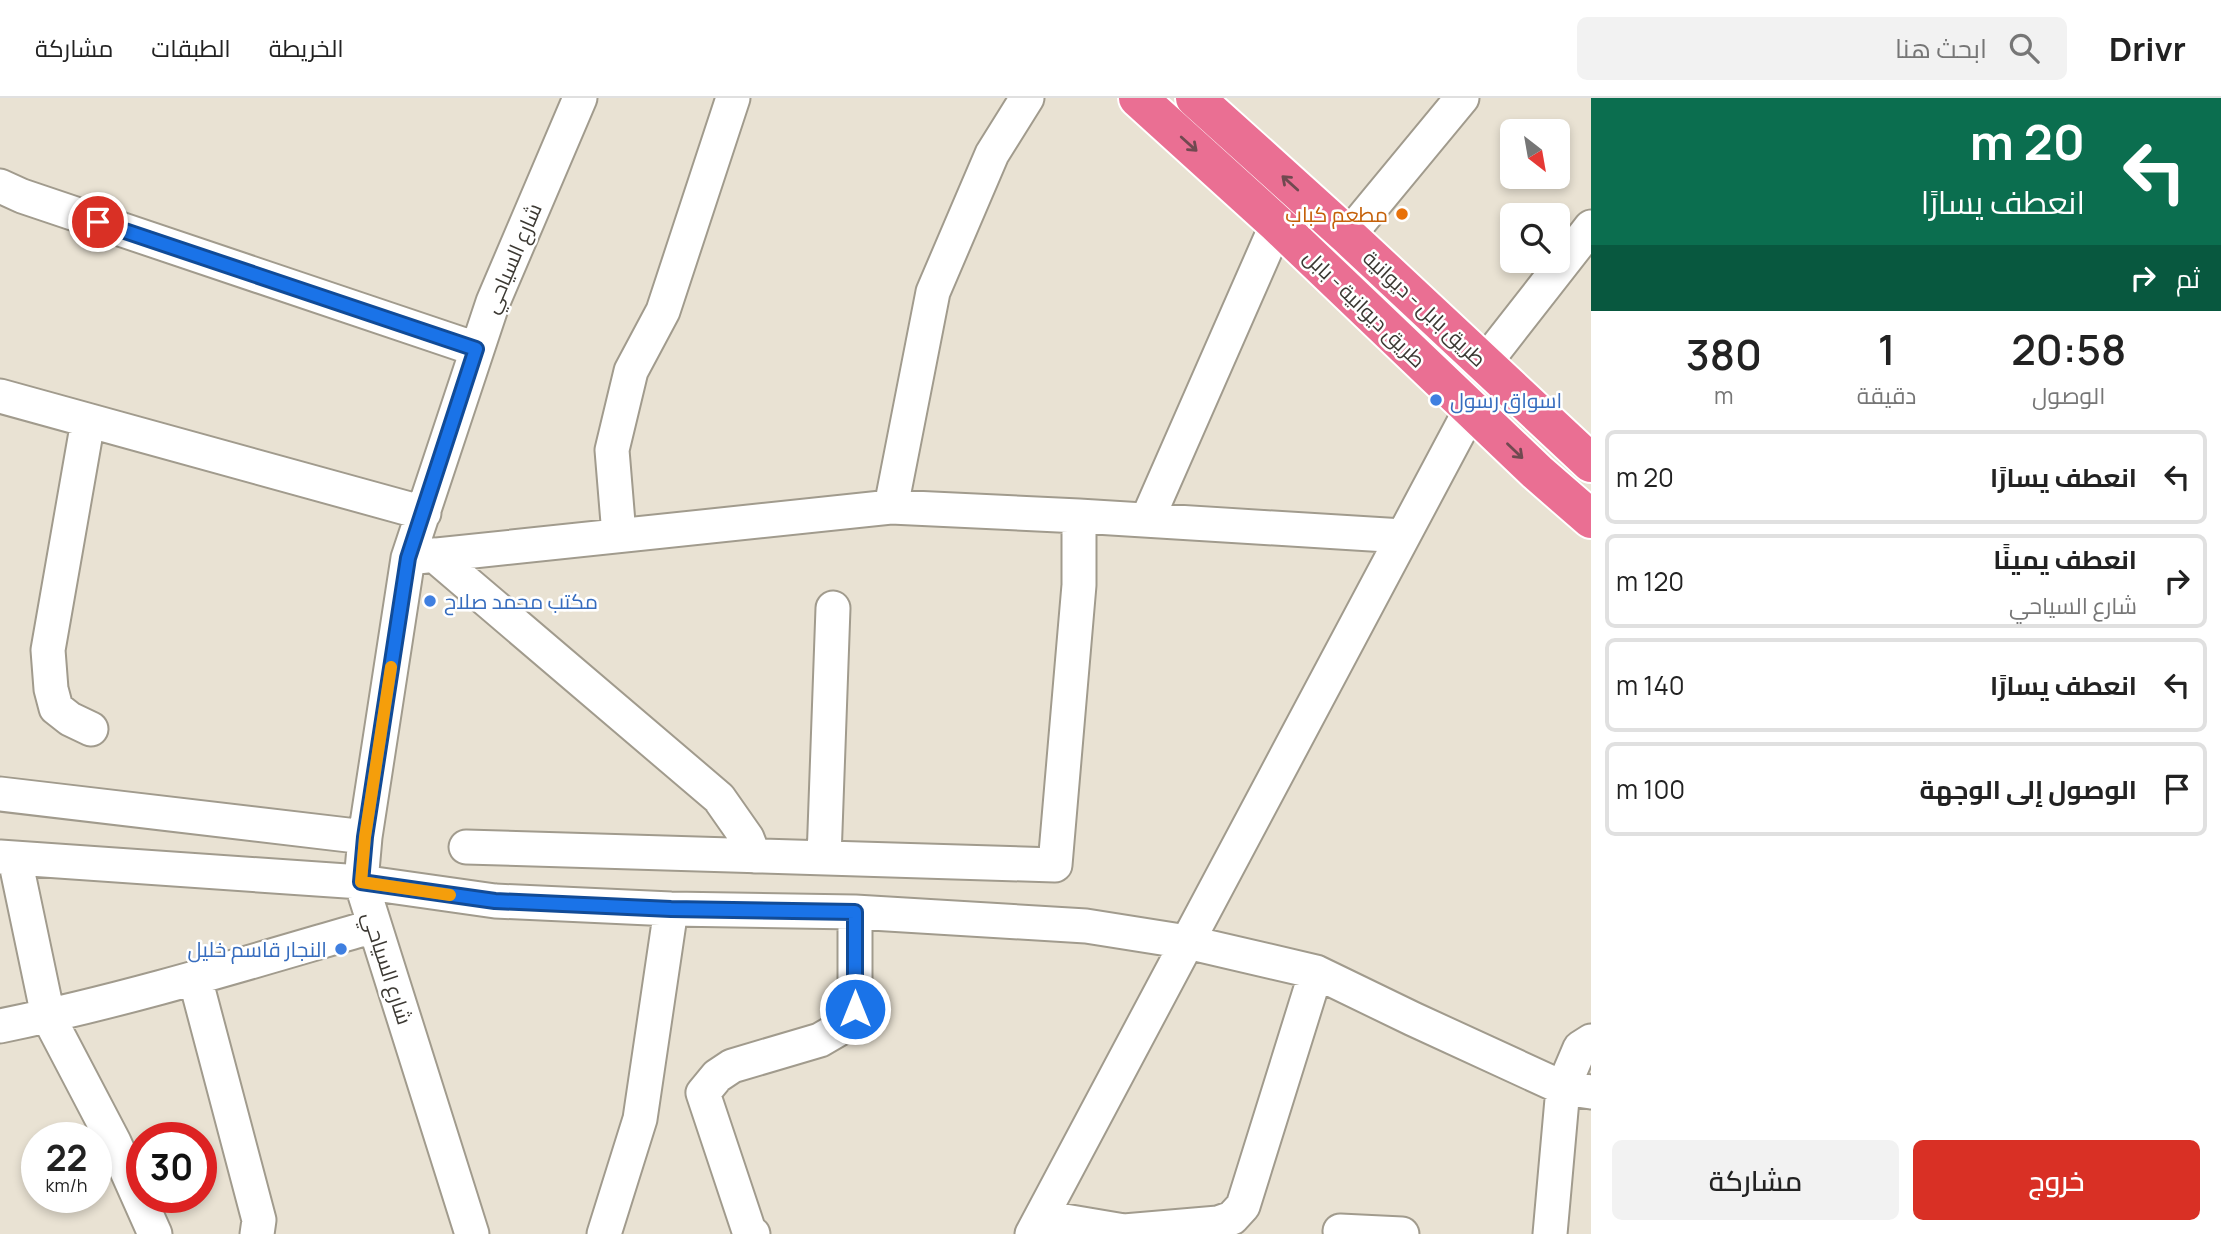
<!DOCTYPE html>
<html lang="ar">
<meta charset="utf-8">
<style>
:root{--surface:#fff;--page:#f2f2f2;--text:#222;--muted:#767676;--line:#e0e0e0;--accent:#d93025}
body{margin:0;font-family:Manrope,Cairo,sans-serif;background:var(--page);color:var(--text);direction:rtl;height:100vh;display:flex;flex-direction:column;font-size:26px;white-space:nowrap}
*{box-sizing:border-box;margin:0}
p{font-size:23px;color:var(--muted)}
.icon{flex:none;width:38px;height:38px;fill:none;stroke:currentColor;stroke-width:2;stroke-linecap:round;stroke-linejoin:round}
.map{position:relative;flex:1;overflow:hidden;direction:ltr}
.panel{display:flex;flex-direction:column;background:var(--surface);width:630px}
.panel>*{flex:none}
.top-card{background:#0b6e4f;color:#fff;overflow:hidden}
.needle{width:46px;rotate:149deg}
.buttons{position:absolute;left:1500px;top:21px;display:grid;gap:14px}
.buttons a{display:grid;place-items:center;width:70px;height:70px;border-radius:10px;background:var(--surface);box-shadow:0 4px 10px #0003;font-size:35px}
.speed{position:absolute;left:21px;top:1024px;display:flex;gap:14px;font-size:35px;font-weight:700;text-align:center}
.speed>*{display:grid;place-content:center;width:91px;height:91px;border-radius:50%;background:var(--surface);box-shadow:0 4px 10px #0003;line-height:1}
.speed small{font-size:18px;font-weight:400}
.speed .limit{border:10px solid #d22;background:#fff;color:#111}
.pin{position:absolute;display:grid;place-items:center;width:60px;height:60px;color:#fff;margin:-30px;border:4px solid #fff;border-radius:50%;box-shadow:0 2px 7px #0007}
.me{position:absolute;width:77px;margin:-38px;rotate:0deg;stroke-linejoin:round;filter:drop-shadow(0 0 5px #0008)}
.turn{display:flex;align-items:center;gap:24px;height:147px;padding:0 21px;font-size:32px}
.turn .icon{width:91px;height:91px;stroke-width:2.5}
.turn b{display:block;font-size:49px;line-height:60px}
.then{display:flex;align-items:center;height:66px;padding:0 21px;background:#0003;gap:14px;font-size:26px}
.eta{display:flex;justify-content:space-evenly;align-items:center;height:119px;text-align:center}
.eta b{font-size:42px;font-weight:600;line-height:49px}
.cta{display:flex;gap:14px;margin-top:auto;padding:14px 21px}
.cta a{flex:1;height:80px;border-radius:10px;background:var(--accent);color:#fff;font-size:28px;font-weight:600;line-height:80px;text-align:center}
.cta a+a{background:var(--page);color:var(--text)}
ul{padding:0;list-style:none}
li{display:flex;align-items:center;gap:21px;height:94px;margin:0 14px 10px;padding:0 7px;border:4px solid var(--line);border-radius:10px}
li div{flex:1}
li b{display:block;font-size:26px}
li em{font-style:normal}
header{display:flex;align-items:center;gap:42px;box-sizing:border-box;height:98px;padding:0 35px;background:var(--surface);border-bottom:2px solid var(--line)}
header strong{font-size:33px}
nav{display:flex;gap:38px;margin-inline-start:auto;font-size:24px}
.search{width:490px;height:63px;background:var(--page);display:flex;align-items:center;gap:18px;box-sizing:border-box;padding:0 24px;border-radius:10px;color:var(--muted);font-size:26px}
main{display:flex;flex:1;min-height:0}
.map>svg:first-child{display:block}
.lines{fill:none;stroke-linecap:round;stroke-linejoin:round}
.minor-casing{stroke:#a19b8d;stroke-width:37}
.highway-casing{stroke:#fff;stroke-width:42}
.minor{stroke:#fff;stroke-width:33}
.highway{stroke:#ea6f93;stroke-width:38}
.oneway{stroke:#704950}
.route-casing{stroke:#114b97;stroke-width:18}
.route{stroke:#1a73e8;stroke-width:12}
.slow{stroke:#f59e0b;stroke-width:12}
.food-dot{fill:#e8710a;stroke:#fff;stroke-width:2.5}
.shop-dot{fill:#3f7fe0;stroke:#fff;stroke-width:2.5}
.labels{text-anchor:middle;dominant-baseline:central;stroke-width:5;stroke-linejoin:round;paint-order:stroke}
.food-label{font-size:21px;fill:#c56008;stroke:#fff;text-anchor:end}
.street-label{font-size:21px;fill:#3c3933;stroke:#fff}
.shop-label{font-size:21px;fill:#366cbe;stroke:#fff;text-anchor:start}
</style>
<header>
<strong>Drivr</strong>
<div class="search"><svg class="icon" aria-label="search" viewBox="0 0 24 24"><circle cx="10" cy="10" r="6"/><path d="M15 15l6 6"/></svg>ابحث هنا</div>
<nav><a>الخريطة</a><a>الطبقات</a><a>مشاركة</a></nav>
</header>
<main>
<section class="panel">
<div class="top-card">
<div class="turn"><svg class="icon" aria-label="left" viewBox="0 0 24 24"><path d="M17 20v-9H6M10 6l-5 5 5 5"/></svg><div><b>20 m</b>انعطف يسارًا</div></div>
<div class="then">ثم<svg class="icon" aria-label="right" viewBox="0 0 24 24"><path d="M7 20v-9h11M14 6l5 5-5 5"/></svg></div>
</div>
<div class="eta">
<div><b>20:58</b><p>الوصول</p></div>
<div><b>1</b><p>دقيقة</p></div>
<div><b>380</b><p>m</p></div>
</div>
<ul>
<li><svg class="icon" aria-label="left" viewBox="0 0 24 24"><path d="M17 20v-9H6M10 6l-5 5 5 5"/></svg><div><b>انعطف يسارًا</b></div><em>20 m</em></li>
<li><svg class="icon" aria-label="right" viewBox="0 0 24 24"><path d="M7 20v-9h11M14 6l5 5-5 5"/></svg><div><b>انعطف يمينًا</b><p>شارع السياحي</p></div><em>120 m</em></li>
<li><svg class="icon" aria-label="left" viewBox="0 0 24 24"><path d="M17 20v-9H6M10 6l-5 5 5 5"/></svg><div><b>انعطف يسارًا</b></div><em>140 m</em></li>
<li><svg class="icon" aria-label="arrive" viewBox="0 0 24 24"><path d="M6 21V4h12l-3 4 3 4H6"/></svg><div><b>الوصول إلى الوجهة</b></div><em>100 m</em></li>
</ul>
<div class="cta"><a>خروج</a><a>مشاركة</a></div>
</section>
<div class="map">
<svg width="1591" height="1136" viewBox="0 0 1591 1136">
<rect width="100%" height="100%" fill="#e9e2d3"/>
<g class="lines">
<g class="minor-casing">
<path id="minor" d="M0 88 22 98 476 251
M1348 138 1462 0
M1484 266 1591 129
M0 298 424 415
M88 323 48 552 51 591 56 610 70 621 91 631
M891 409 933 194 992 56 1027 0
M1147 422 1277 126
M619 437 612 352 631 273 663 213 733 0
M434 457 719 700 747 740 754 758
M408 460 891 409 1079 418 1403 438
M0 696 365 739
M466 749 1055 767 1079 487V418
M0 759 361 784 495 803 671 811 855 814 1086 828 1187 844 1316 874 1413 921 1563 990 1591 994
M824 760 833 510
M15 761 48 918 114 1044 155 1136
M195 880 259 1122 257 1136
M0 928C127 902 250 864 374 828
M1041 1119 1124 1133 1218 1125 1232 1120 1243 1108 1316 874
M1340 1133 1402 1136
M472 1136 361 784 365 739 408 460 493 204 580 0
M604 1136 640 1021 671 811
M753 1136 749 1133 703 995 717 978 732 968 820 942 844 928 855 911V814
M1032 1136 1471 311
M1550 1136 1563 990 1580 950 1591 943"/>
</g>
<g class="highway-casing">
<path id="highway" d="M1138 0 1277 126 1537 374 1591 421
M1195 0 1348 138 1591 365"/>
</g>
<use href="#minor" class="minor"/>
<use href="#highway" class="highway"/>
</g>
<defs><path id="oneway-shaft" d="M-6 0H5M1.5-3L5.5 0L1.5 3" fill="none" stroke-width="1.6" stroke-linecap="round" stroke-linejoin="round" transform="scale(1.75)"/></defs>
<g class="oneway">
<use href="#oneway-shaft" transform="translate(1189 46) rotate(42)"/>
<use href="#oneway-shaft" transform="translate(1290 85) rotate(-138)"/>
<use href="#oneway-shaft" transform="translate(1515 353) rotate(44)"/>
</g>
<g class="lines">
<g class="route-casing">
<path id="route" d="M98 124 476 251 408 460 365 739 361 784 495 803 671 811 855 814V911"/>
</g>
<use href="#route" class="route"/>
<path class="slow" d="M391 569 365 739 361 784 450 797"/>
</g>
<circle class="food-dot" cx="1402" cy="116" r="7"/>
<g class="shop-dot">
<circle cx="1436" cy="302" r="7"/>
<circle cx="430" cy="503" r="7"/>
<circle cx="341" cy="851" r="7"/>
</g>
<g class="labels">
<g class="food-label">
<text x="1388" y="116">مطعم كباب</text>
</g>
<g class="street-label">
<text transform="translate(512 160) rotate(-67)">شارع السياحي</text>
<text transform="translate(1365 210) rotate(44)">طريق ديوانية - بابل</text>
<text transform="translate(1425 210) rotate(43)">طريق بابل - ديوانية</text>
<text transform="translate(388 870) rotate(72)">شارع السياحي</text>
</g>
<g class="shop-label">
<text x="1450" y="302">اسواق رسول</text>
<text x="444" y="503">مكتب محمد صلاح</text>
<text x="327" y="851" text-anchor="end">النجار قاسم خليل</text>
</g>
</g>
</svg>
<div class="buttons">
<a><svg class="needle" viewBox="-14 -14 28 28"><path d="M0-13l5 13h-10z" fill="#e53935"/><path d="M0 13l5-13h-10z" fill="#767676"/></svg></a>
<a><svg class="icon" aria-label="search" viewBox="0 0 24 24"><circle cx="10" cy="10" r="6"/><path d="M15 15l6 6"/></svg></a>
</div>
<div class="speed"><div>22<small>km/h</small></div><div class="limit">30</div></div>
<div class="pin" style="left:98px;top:124px;background:#d93025"><svg class="icon" aria-label="arrive" viewBox="0 0 24 24"><path d="M6 21V4h12l-3 4 3 4H6"/></svg></div>
<svg class="me" style="left:855px;top:911px" viewBox="-20 -20 40 40"><circle r="17" fill="#1a73e8" stroke="#fff" stroke-width="3"/><path d="M0-11L8 9 0 5-8 9z" fill="#fff"/></svg>
</div>
</main>
